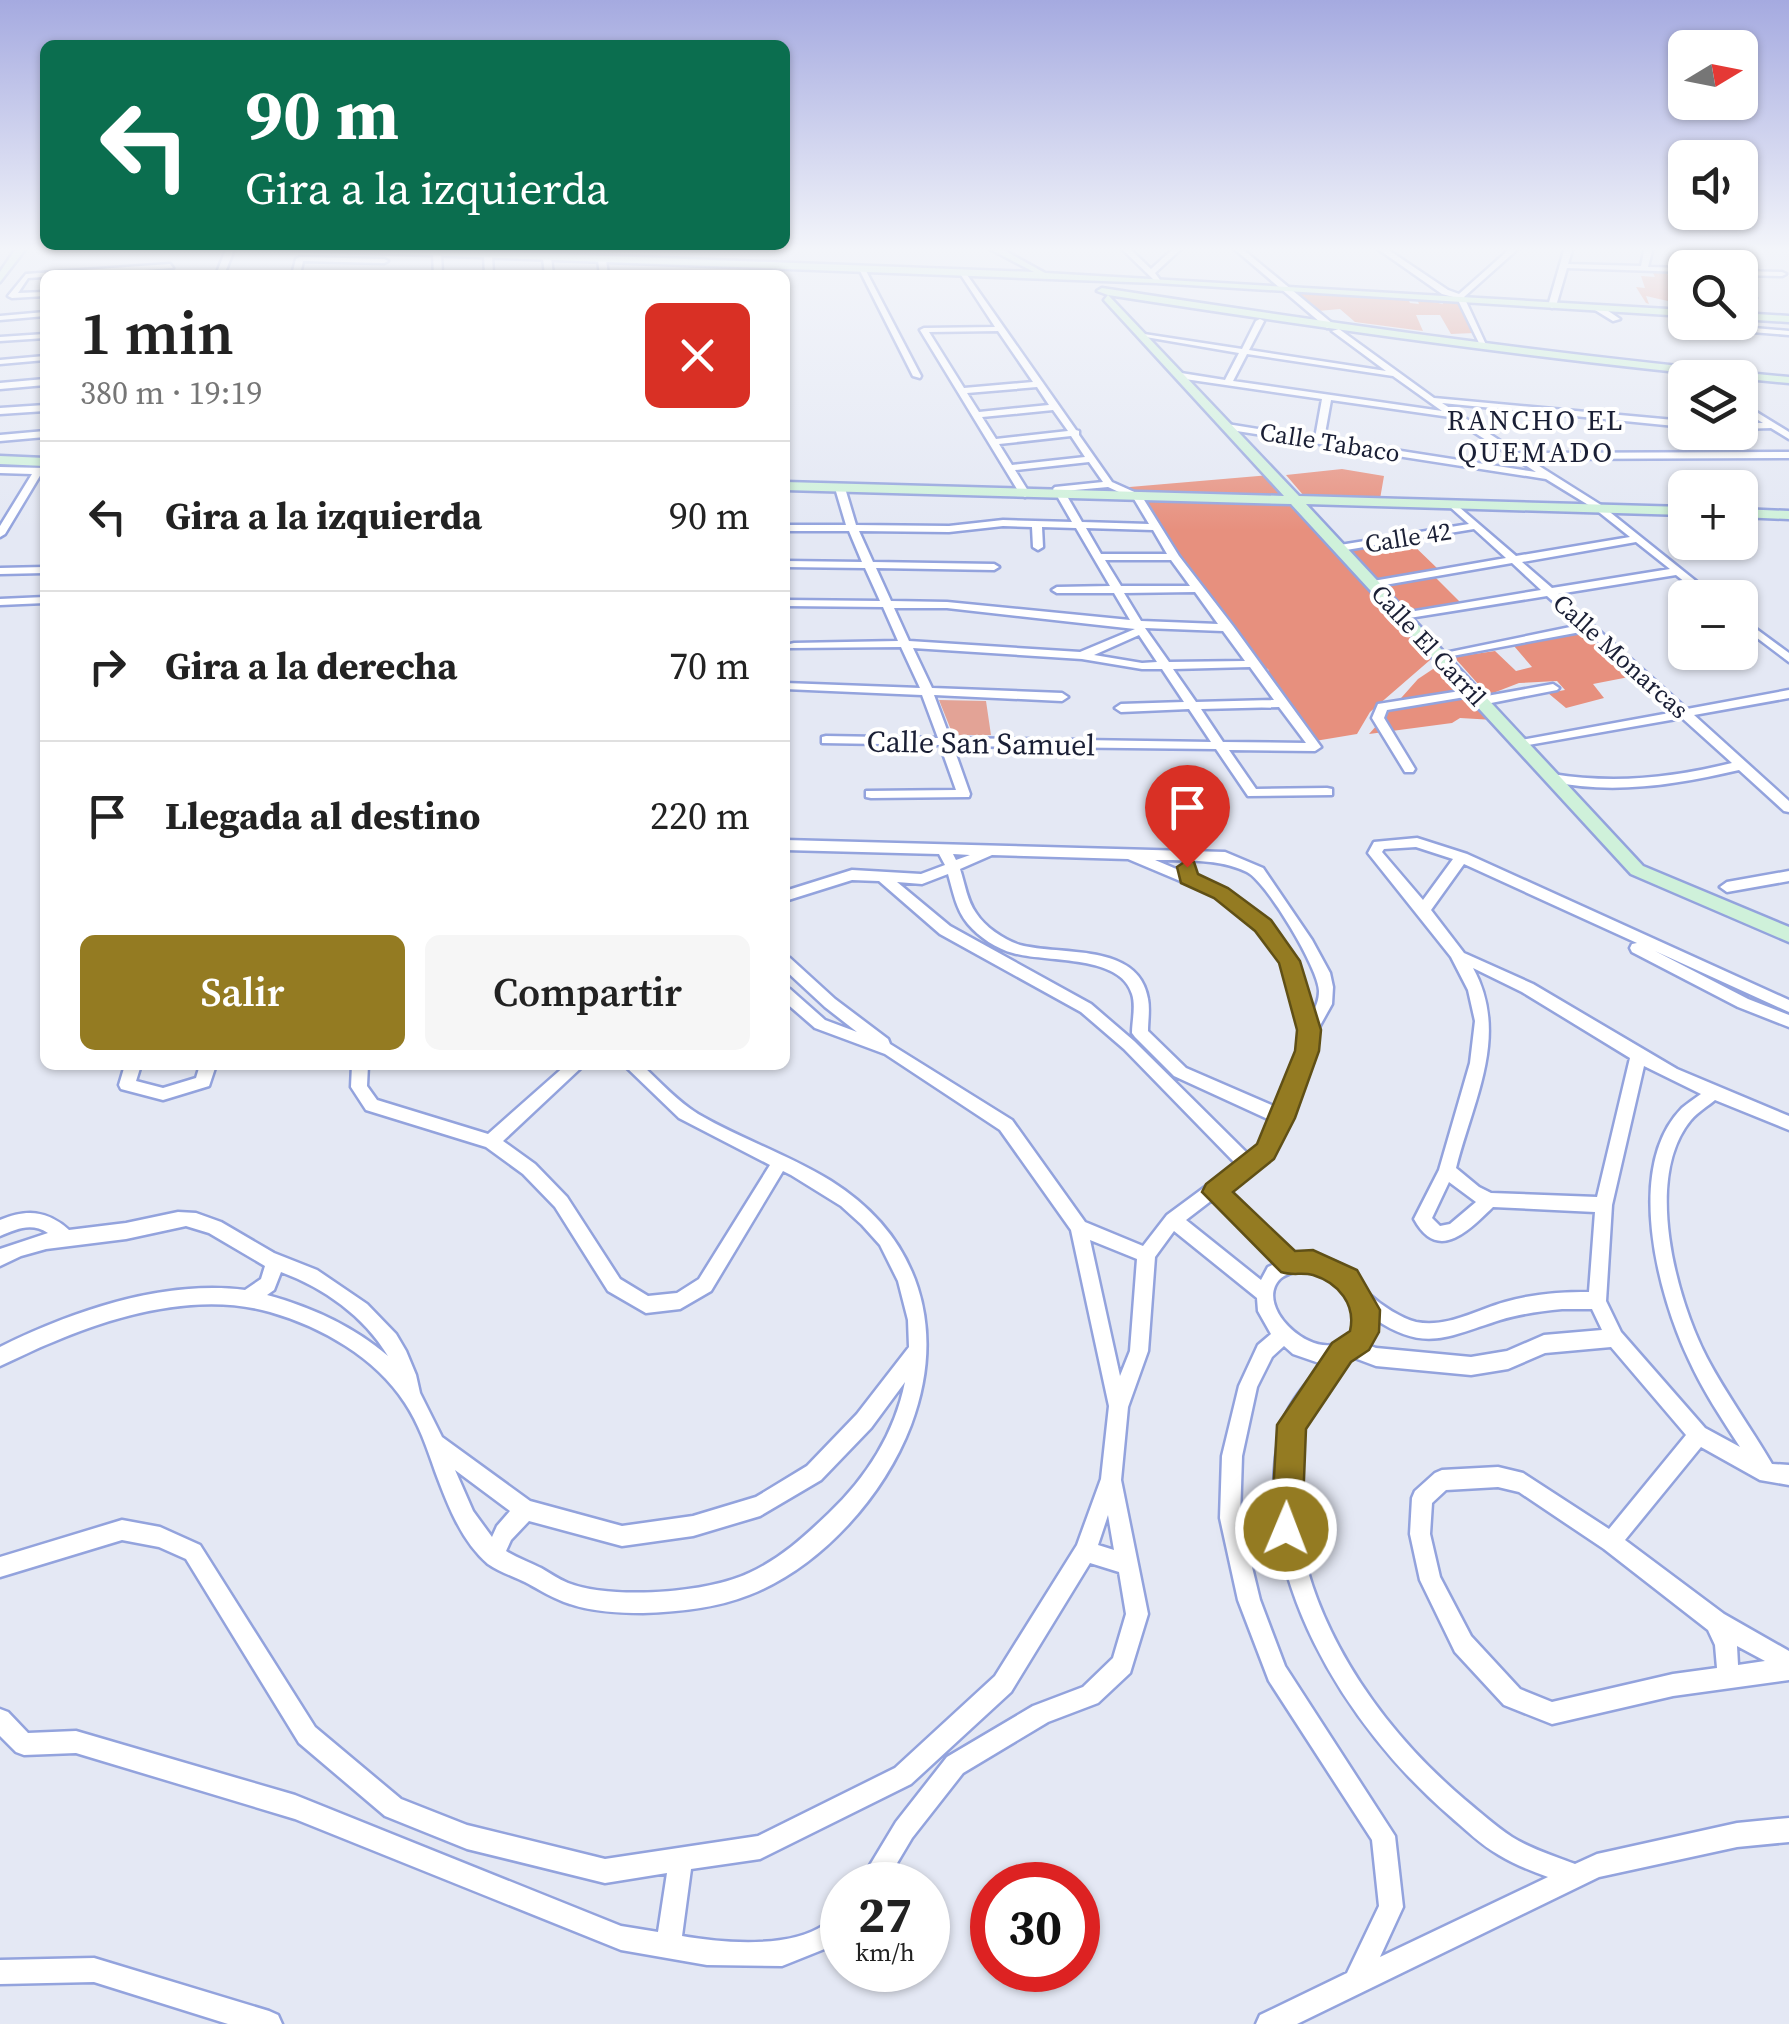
<!DOCTYPE html>
<html lang="es">
<meta charset="utf-8">
<style>
:root{--surface:#fff;--page:#f6f6f6;--text:#222;--muted:#767676;--line:#e0e0e0;--accent:#947b22}
body{margin:0;font-family:"Source Serif 4",serif;background:var(--page);color:var(--text);height:100vh;display:flex;flex-direction:column;font-size:38px;white-space:nowrap}
*{box-sizing:border-box;margin:0}
p{font-size:32px;color:var(--muted)}
.icon{flex:none;width:55px;height:55px;fill:none;stroke:currentColor;stroke-width:2;stroke-linecap:round;stroke-linejoin:round}
.map{position:relative;flex:1;overflow:hidden}
.panel{position:absolute;left:40px;top:270px;width:750px;height:800px;display:flex;flex-direction:column;background:var(--surface);border-radius:15px;box-shadow:0 2px 8px #0004}
.panel>*{flex:none}
.top-card{position:absolute;left:40px;top:40px;width:750px;height:210px;border-radius:15px;box-shadow:0 2px 8px #0004;background:#0b6e4f;color:#fff;overflow:hidden}
.needle{width:65px;rotate:80deg}
.tools{position:absolute;left:1668px;top:30px;display:grid;gap:20px}
.tools a{display:grid;place-items:center;width:90px;height:90px;border-radius:15px;background:var(--surface);box-shadow:0 2px 8px #0004;font-size:50px}
.speed{position:absolute;left:820px;top:1862px;display:flex;gap:20px;font-size:50px;font-weight:700;text-align:center}
.speed>*{display:grid;place-content:center;width:130px;height:130px;border-radius:50%;background:var(--surface);box-shadow:0 2px 8px #0004;line-height:1}
.speed small{font-size:25px;font-weight:400}
.speed .limit{border:15px solid #d22;background:#fff;color:#111}
.pin{position:absolute;display:grid;place-items:center;width:85px;height:85px;color:#fff;margin:-102px -42px;border-radius:50% 50% 50% 0;rotate:-45deg;box-shadow:0 0 10px #0007}
.pin .icon{rotate:45deg}
.me{position:absolute;width:110px;margin:-55px;rotate:1deg;stroke-linejoin:round;filter:drop-shadow(0 0 8px #0008)}
.turn{display:flex;align-items:center;gap:35px;height:210px;padding:0 40px;font-size:45px}
.turn .icon{width:130px;height:130px;stroke-width:2.5}
.turn b{display:block;font-size:70px;line-height:85px}
.round{display:grid;place-items:center;flex:none;width:105px;height:105px;border-radius:15px;background:var(--page)}
.overview{display:flex;align-items:center;justify-content:space-between;height:170px;padding:0 40px}
h1{font-size:60px;font-weight:600;line-height:75px}
.action{display:flex;gap:20px;margin-top:auto;padding:20px 40px}
.action a{flex:1;height:115px;border-radius:15px;background:var(--accent);color:#fff;font-size:40px;font-weight:600;line-height:115px;text-align:center}
.action a+a{background:var(--page);color:var(--text)}
ul{padding:0;list-style:none}
li{display:flex;align-items:center;gap:30px;height:150px;padding:0 40px;border-top:2px solid var(--line)}
li div{flex:1}
li b{display:block;font-size:38px}
li em{font-style:normal}
.map>svg:first-child{display:block}
.green{fill:#e3a396}
.forest{fill:#e7907e}
.lines{fill:none;stroke-linecap:round;stroke-linejoin:round}
.canal{fill:#e09cd5;fill-rule:evenodd}
.street-casing{stroke:#93a3dd;stroke-width:5}
.secondary-casing{stroke:#93a3dd;stroke-width:5}
.street{fill:#fff;fill-rule:evenodd}
.secondary{fill:#cff1da;fill-rule:evenodd}
.route{fill:#947b22;stroke:#605016;stroke-width:2.5}
.labels{text-anchor:middle;dominant-baseline:central;stroke-width:8;stroke-linejoin:round;paint-order:stroke}
.far-street-label{font-size:25px;fill:#1a1f35;stroke:#fff}
.far-neighbourhood-label{font-size:28px;letter-spacing:2.5px;fill:#1a1f35;stroke:#fff}
.street-label{font-size:30px;fill:#1a1f35;stroke:#fff}
</style>
<div class="map">
<svg width="1789" height="2024" viewBox="0 0 1789 2024">
<rect width="100%" height="100%" fill="#e4e8f4"/>
<path class="green" d="M1652 271 1666 272 1685 305 1646 296 1649 304 1646 303 1636 287 1645 288 1641 276 1655 277Z
M1298 292 1408 299 1410 303 1419 304 1417 299 1443 304 1442 300 1460 301 1474 333 1451 334 1440 315H1416L1423 331 1355 322 1340 309 1318 311Z
M939 700 986 701 991 735H953Z"/>
<path class="forest" d="M1342 469 1384 476 1380 499 1304 496 1286 475Z
M1270 475 1292 498 1133 494 1118 488Z
M1137 497 1294 501 1437 654 1370 712 1357 734 1315 741C1298 716 1279 697 1268 669L1255 664 1204 586Z
M1409 541 1438 569 1378 580 1348 549Z
M1433 575 1462 604 1409 612 1382 584Z
M1588 631 1634 676 1593 684 1604 698 1566 708 1548 693 1565 690 1557 681 1519 683 1488 695 1454 657 1495 651 1516 671 1532 667 1514 646Z
M1442 663 1494 720 1460 718 1452 723 1369 734 1418 679Z"/>
<g class="lines">
<path class="canal" d="M407 247H461L746 259 750 261 746 263 411 249Z"/>
<g class="street-casing">
<path id="street" d="M227 247H235L224 275H216Z
M1120 247H1128L1151 269 1175 247H1183L1155 273 1160 280 1156 282Z
M1232 247H1240L1333 324V328H1327Z
M1375 247H1384L1448 290 1459 294 1512 247H1520L1464 297 1487 347 1480 345 1457 298 1442 294Z
M1565 247H1573L1568 264 1641 266 1645 247H1653L1648 267 1685 268V272L1567 268 1556 306 1552 308 1548 306Z
M1719 247H1727L1738 268H1731Z
M437 251 441 253 442 275H434L433 253Z
M488 253 492 255 493 275H485L484 255Z
M547 256 551 258 553 275H545L543 258Z
M300 257 384 259 388 261 384 263 303 261 300 275H292L296 259Z
M602 258 606 260 608 275H600L598 260Z
M170 264 173 268 28 278 18 293 45 292V296L12 298 8 296 26 274Z
M858 267 865 269 921 376 920 378 913 376Z
M1740 271 1782 272 1786 274 1782 276 1742 275 1756 298 1752 300 1740 284Z
M959 272H965L1076 430 1079 431V435L1112 482 1141 495 1179 556 1233 626 1321 747 1315 751 1229 750 1256 789 1327 788 1332 789V795L1248 796 1216 749 953 746 970 794 969 797 871 798 866 797V791L956 790 940 745 822 743V737L826 736 938 738 922 695 785 689V683L920 688 901 647 790 648V644L794 643 898 641 883 607 785 606 787 600 880 601 865 568 785 567V561L862 562 849 531H785V525H846L835 488 840 485 845 488 856 525 949 526 1003 520 1072 522 1053 489 1055 487 1103 482 1089 462 1015 470 1030 494 1025 497 1020 494 920 330 924 328 995 327ZM998 331 1033 382 964 388 929 332ZM1037 387 1049 405 979 412 967 393ZM1053 410 1068 431 996 439 982 417ZM1071 436 1085 457 1012 465 999 444ZM1108 487 1134 499 1149 524 1082 522 1064 491ZM1003 526 1032 527 1033 547 1038 550 1043 547 1042 527 1076 528 1110 586 1057 587 1052 590 1057 593H1114L1130 620 947 602 891 601 876 568 994 570 999 567 994 564 873 562 859 531 949 532ZM1086 528 1153 530 1167 554H1101ZM1105 560H1171L1190 586H1121ZM1195 592 1218 624 1141 621 1124 593ZM894 608H947L1135 629 1080 652 909 641ZM1145 628 1223 631 1245 661 1169 662ZM1139 635 1157 662 1142 663 1094 655ZM913 648 1082 659 1142 669H1162L1184 702 1121 704 1115 708 1121 712 1189 709 1211 742 950 738 934 695 1062 701 1068 697 1062 693 932 688ZM1250 667 1274 700 1196 702 1173 669ZM1279 707 1306 743 1223 742 1201 709Z
M1598 306H1601L1620 319 1613 321 1595 310Z
M45 312V316L0 320V316Z
M1260 319 1264 321 1249 350 1386 371 1332 331 1339 329 1434 398 1685 421V427L1442 403 1519 453 1789 452V458L1528 459 1601 505 1717 598H1705L1676 575 1558 594 1687 709 1789 690V698L1694 715 1789 801V812L1784 811 1739 770C1675 785 1612 795 1548 781L1546 778 1552 774C1614 784 1671 778 1732 763L1682 718 1517 747 1515 744 1521 740 1675 712 1586 631 1436 659V655L1440 654 1580 625 1547 596 1403 619 1398 616 1403 613 1541 590 1512 563 1373 587 1368 584 1373 581 1506 558 1474 529 1340 551 1335 548 1340 545 1469 524 1449 506 1447 504 1452 501 1516 556 1630 537 1595 509 1546 479 1224 429V425L1227 424 1315 438 1322 399 1178 378 1177 376 1181 373 1225 380 1239 353 1140 336 1144 334 1242 349 1256 321ZM1247 354 1393 376 1442 411 1233 381ZM1331 400 1450 417 1536 472 1324 439ZM1636 542 1670 569 1552 588 1522 562Z
M1742 327 1789 331V335L1739 331 1738 329Z
M45 334V338L0 341V337Z
M45 356V360L0 364V360Z
M45 379V385L0 389V383Z
M1740 402 1789 432V439L1771 428 1740 429V423H1763L1740 409Z
M45 405V411L0 414V408Z
M45 431V437L0 441V435Z
M0 467 45 468V474H41L5 534 0 537V526L32 474 0 473Z
M45 567V573L0 574V568Z
M45 597V603L0 605V599Z
M1740 617 1789 653V662L1740 625Z
M1553 684 1559 688 1557 690 1481 705 1475 701 1481 697Z
M1473 689 1479 693 1477 695 1387 710 1384 718 1415 769 1413 772H1405L1372 718 1378 704Z
M1417 838 1467 854 1789 1000V1012L1655 951 1748 999 1789 1015V1027L1738 1007 1632 952 1630 948 1632 944 1637 943 1464 864 1431 910 1464 953 1533 984 1677 1069 1789 1116V1130L1715 1100C1708 1106 1698 1112 1691 1120 1643 1178 1676 1298 1707 1358 1726 1394 1751 1428 1772 1464L1789 1465V1485L1760 1480 1701 1447 1625 1540 1724 1614 1789 1651V1680L1673 1696 1552 1724 1504 1705 1455 1652 1420 1580 1410 1534 1412 1498 1415 1491 1435 1473 1442 1470 1498 1467 1523 1473 1609 1529 1686 1435 1611 1347 1545 1353 1508 1369 1471 1375 1376 1366 1352 1357 1349 1358C1334 1379 1309 1401 1301 1426 1298 1436 1299 1447 1297 1457 1283 1589 1367 1716 1464 1799 1480 1812 1495 1826 1512 1837 1531 1849 1554 1856 1575 1864L1597 1854 1737 1823 1789 1818V1842L1737 1847 1599 1877 1297 2024H1256L1260 2015 1347 1973 1379 1906 1372 1840 1269 1681 1238 1600 1220 1518 1222 1456 1239 1386 1258 1345 1271 1334 1258 1311 1257 1298 1174 1231 1155 1257 1148 1351 1128 1407 1121 1480 1148 1614 1130 1673 1098 1703 1048 1722 963 1773 912 1838 884 1885H858L896 1822 947 1757 1033 1706 1083 1687 1113 1658 1126 1614 1119 1572 1090 1563 1011 1692 911 1784 760 1859 691 1869 682 1936C722 1943 789 1949 824 1925 831 1919 833 1914 842 1910V1942L782 1966 707 1965 621 1950 295 1819 76 1753 24 1755 16 1752 0 1736V1709L8 1712 28 1733 76 1731 295 1795 621 1926 658 1932 667 1873 605 1883 467 1849 385 1816 299 1743 186 1559 159 1547 122 1540 0 1577V1557L122 1520 160 1527 200 1545 315 1727 401 1799 467 1825 605 1859 758 1836 895 1768 995 1676 1077 1545 1101 1479 1109 1406 1071 1230 1000 1130 885 1054 815 1028 785 1002V987L790 989 825 1020 857 1032 825 1007 785 970V957L790 958 835 999 888 1039 890 1044 1012 1120 1085 1222 1143 1246 1167 1215 1236 1164 1124 1049 1081 1012 940 934 879 881 852 880 785 901V891L852 870 921 874 945 865 939 854 785 850V840L1225 852 1263 868 1312 940 1330 973 1333 987 1332 1004 1317 1031 1315 1051 1289 1114 1291 1118 1285 1124 1271 1157 1225 1191 1294 1256C1313 1249 1343 1263 1357 1276 1362 1282 1365 1290 1370 1295 1382 1306 1401 1318 1416 1322 1448 1328 1476 1310 1505 1302 1532 1294 1561 1292 1589 1292L1595 1212 1493 1207C1468 1231 1438 1263 1414 1219L1439 1170 1470 1063 1475 1021 1468 990 1451 957 1368 853 1374 842ZM1416 847 1453 859 1423 900 1382 852 1384 849ZM953 854 970 855 956 860ZM992 855 1128 859 1216 896 1258 930 1282 962 1301 1030 1299 1051 1276 1107 1186 1068 1148 1031C1148 1021 1150 1009 1148 999 1139 942 1061 956 1020 945 1004 940 985 927 976 913 967 901 965 884 960 869ZM1155 860C1186 861 1218 858 1247 872 1266 881 1319 969 1319 991 1319 1000 1316 1007 1312 1014L1296 961 1268 922 1226 890ZM948 874C953 891 956 910 968 924 979 937 997 949 1013 953 1046 963 1120 954 1132 994 1136 1006 1132 1021 1132 1033L1135 1037 1174 1076 1270 1120 1259 1147 1249 1155 1134 1041 1091 1004 950 926 897 882 922 884ZM1473 968 1522 992 1630 1058 1597 1197 1491 1193 1479 1187 1456 1168C1473 1100 1510 1035 1473 968ZM1644 1066 1701 1094C1695 1098 1688 1103 1682 1108 1624 1167 1658 1295 1689 1360 1703 1391 1722 1419 1740 1447L1705 1428 1621 1332 1606 1301 1612 1205ZM1449 1182 1476 1202 1450 1224 1440 1226 1432 1218ZM1212 1200 1277 1263 1268 1267 1261 1280 1186 1220ZM1090 1240 1137 1259 1130 1351 1120 1376ZM1302 1269C1334 1274 1359 1292 1356 1327 1351 1332 1345 1340 1339 1343 1308 1357 1254 1305 1280 1279 1285 1274 1296 1272 1302 1269ZM1562 1309H1592L1602 1330 1544 1335 1507 1351 1471 1357 1376 1348 1365 1344 1374 1331 1375 1319C1425 1353 1449 1336 1500 1320 1520 1314 1541 1311 1562 1309ZM1284 1346 1293 1354 1322 1364C1307 1383 1287 1404 1281 1428 1247 1571 1347 1728 1451 1817 1466 1830 1481 1845 1499 1855 1514 1864 1531 1871 1548 1877L1380 1957 1403 1907 1395 1836 1285 1666 1260 1600 1240 1518 1242 1456 1257 1387 1272 1357ZM1498 1487 1519 1492 1604 1549 1708 1630 1715 1645 1717 1668 1673 1674 1552 1702 1520 1689 1471 1636 1440 1577 1430 1534 1432 1503 1446 1490ZM1108 1515 1114 1550 1098 1545ZM1737 1646 1765 1661 1738 1665Z
M1789 871V881L1727 892 1720 887 1727 882Z
M125 1065H141L136 1081 163 1088 196 1078 200 1065H216L209 1086 163 1100 121 1089 119 1085Z
M352 1065H368L367 1086 377 1100 488 1134 566 1065H584L503 1141 535 1164 567 1197 620 1279 648 1296 677 1293 699 1279 770 1165 679 1118 624 1065H642C660 1082 677 1101 698 1114 741 1139 789 1155 831 1181 920 1237 947 1329 911 1425 884 1496 821 1567 749 1595 716 1608 679 1612 643 1613 619 1613 593 1612 570 1604 554 1599 540 1590 525 1582 513 1576 499 1572 488 1564 461 1541 447 1503 435 1471 427 1448 419 1424 405 1403 375 1357 322 1327 270 1312 200 1292 118 1314 53 1342 35 1349 18 1358 0 1366V1347C73 1311 163 1280 245 1290L261 1279 265 1266 209 1233 186 1226 126 1239 46 1249 21 1256 0 1266V1249L48 1233C31 1222 17 1229 0 1236V1220C26 1209 47 1210 69 1230L126 1223 178 1212 196 1213 221 1222 274 1253 317 1270 367 1304 396 1334 406 1351 416 1375 420 1393 442 1437 530 1501 622 1526 693 1516 756 1497 807 1466 857 1414 909 1347 908 1320 898 1281 880 1245 862 1225 841 1206 791 1175 783 1171 711 1291 680 1309 646 1313 608 1291 555 1207 523 1174 486 1147 366 1110 351 1087ZM281 1272C324 1288 364 1316 388 1356 353 1326 311 1307 267 1295L274 1290ZM905 1382C895 1433 866 1478 829 1513 805 1536 780 1559 749 1573 708 1593 611 1600 568 1583 558 1579 550 1573 541 1568 529 1562 517 1558 506 1551L511 1540 529 1521 622 1546 693 1536 760 1516 821 1480 871 1428ZM455 1470 510 1511 497 1526 492 1537 473 1511Z
M94 1958 269 2011 278 2015 282 2024H228L94 1982 0 1984V1960Z"/>
</g>
<g class="secondary-casing">
<path id="secondary" d="M17 247H27L0 282V272Z
M288 247H366L1034 272 986 247H998L1045 273 1685 310V316L1156 283 293 250Z
M1102 288C1330 323 1559 356 1789 377V383C1564 363 1334 330 1108 295L1299 496 1685 507V515L1306 504 1643 866 1789 927V942L1631 874 1291 504 785 490V482L1284 496 1104 300 1108 295 1097 291Z
M1740 313 1789 316V322L1740 319Z
M0 456 45 458V466L0 464Z
M1740 509 1789 511V519L1740 517Z"/>
</g>
<use href="#street" class="street"/>
<use href="#secondary" class="secondary"/>
</g>
<linearGradient id="sky" x2="0" y2="1"><stop stop-color="#a5aae0"/><stop offset="0.47" stop-color="#f3f5fa"/><stop offset="1" stop-color="#f3f5fa" stop-opacity="0"/></linearGradient>
<rect width="1789" height="530" fill="url(#sky)"/>
<path class="route" d="M1187 860 1194 862 1198 874 1228 888 1271 920 1300 961 1321 1030 1319 1051 1295 1118 1274 1159 1233 1192 1295 1251 1313 1250 1357 1270 1380 1310 1379 1332 1369 1350 1351 1362 1306 1429 1302 1529 1297 1540 1286 1544 1275 1540 1271 1529 1277 1425 1332 1343 1350 1331C1356 1305 1339 1283 1313 1275 1302 1272 1292 1276 1281 1272L1202 1192 1206 1184 1257 1144 1295 1051 1297 1030 1279 963 1255 931 1214 898 1181 883 1177 867Z"/>
<g class="labels">
<g class="far-street-label">
<text transform="translate(1330 442) rotate(9)">Calle Tabaco</text>
<text transform="translate(1408 537) rotate(-9)">Calle 42</text>
<text transform="translate(1429 645) rotate(47)">Calle El Carril</text>
<text transform="translate(1621 656) rotate(42)">Calle Monarcas</text>
</g>
<g class="far-neighbourhood-label">
<text x="1536" y="420">RANCHO EL<tspan x="1536" dy="32">QUEMADO</tspan></text>
</g>
<g class="street-label">
<text transform="translate(981 743) rotate(1)">Calle San Samuel</text>
</g>
</g>
</svg>
<div class="tools">
<a><svg class="needle" viewBox="-14 -14 28 28"><path d="M0-13l5 13h-10z" fill="#e53935"/><path d="M0 13l5-13h-10z" fill="#767676"/></svg></a>
<a><svg class="icon" aria-label="sound" viewBox="0 0 24 24"><path d="M4 9h4l5-4v14l-5-4H4zM17 9q2 3 0 6"/></svg></a>
<a><svg class="icon" aria-label="search" viewBox="0 0 24 24"><circle cx="10" cy="10" r="6"/><path d="M15 15l6 6"/></svg></a>
<a><svg class="icon" aria-label="layers" viewBox="0 0 24 24"><path d="M12 4l9 5-9 5-9-5zM3 14l9 5 9-5"/></svg></a>
<a>+</a>
<a>−</a>
</div>
<div class="speed"><div>27<small>km/h</small></div><div class="limit">30</div></div>
<div class="pin" style="left:1187px;top:867px;background:#d93025"><svg class="icon" aria-label="arrive" viewBox="0 0 24 24"><path d="M6 21V4h12l-3 4 3 4H6"/></svg></div>
<svg class="me" style="left:1286px;top:1529px" viewBox="-20 -20 40 40"><circle r="17" fill="#947b22" stroke="#fff" stroke-width="3"/><path d="M0-11L8 9 0 5-8 9z" fill="#fff"/></svg>
<div class="top-card">
<div class="turn"><svg class="icon" aria-label="left" viewBox="0 0 24 24"><path d="M17 20v-9H6M10 6l-5 5 5 5"/></svg><div><b>90 m</b>Gira a la izquierda</div></div>
</div>
<section class="panel">
<div class="overview"><div><h1>1 min</h1><p>380 m · 19:19</p></div><a class="round" style="background:#d93025;color:#fff"><svg class="icon" aria-label="close" viewBox="0 0 24 24"><path d="M6 6l12 12M18 6L6 18"/></svg></a></div>
<ul>
<li><svg class="icon" aria-label="left" viewBox="0 0 24 24"><path d="M17 20v-9H6M10 6l-5 5 5 5"/></svg><div><b>Gira a la izquierda</b></div><em>90 m</em></li>
<li><svg class="icon" aria-label="right" viewBox="0 0 24 24"><path d="M7 20v-9h11M14 6l5 5-5 5"/></svg><div><b>Gira a la derecha</b></div><em>70 m</em></li>
<li><svg class="icon" aria-label="arrive" viewBox="0 0 24 24"><path d="M6 21V4h12l-3 4 3 4H6"/></svg><div><b>Llegada al destino</b></div><em>220 m</em></li>
</ul>
<div class="action"><a>Salir</a><a>Compartir</a></div>
</section>
</div>
